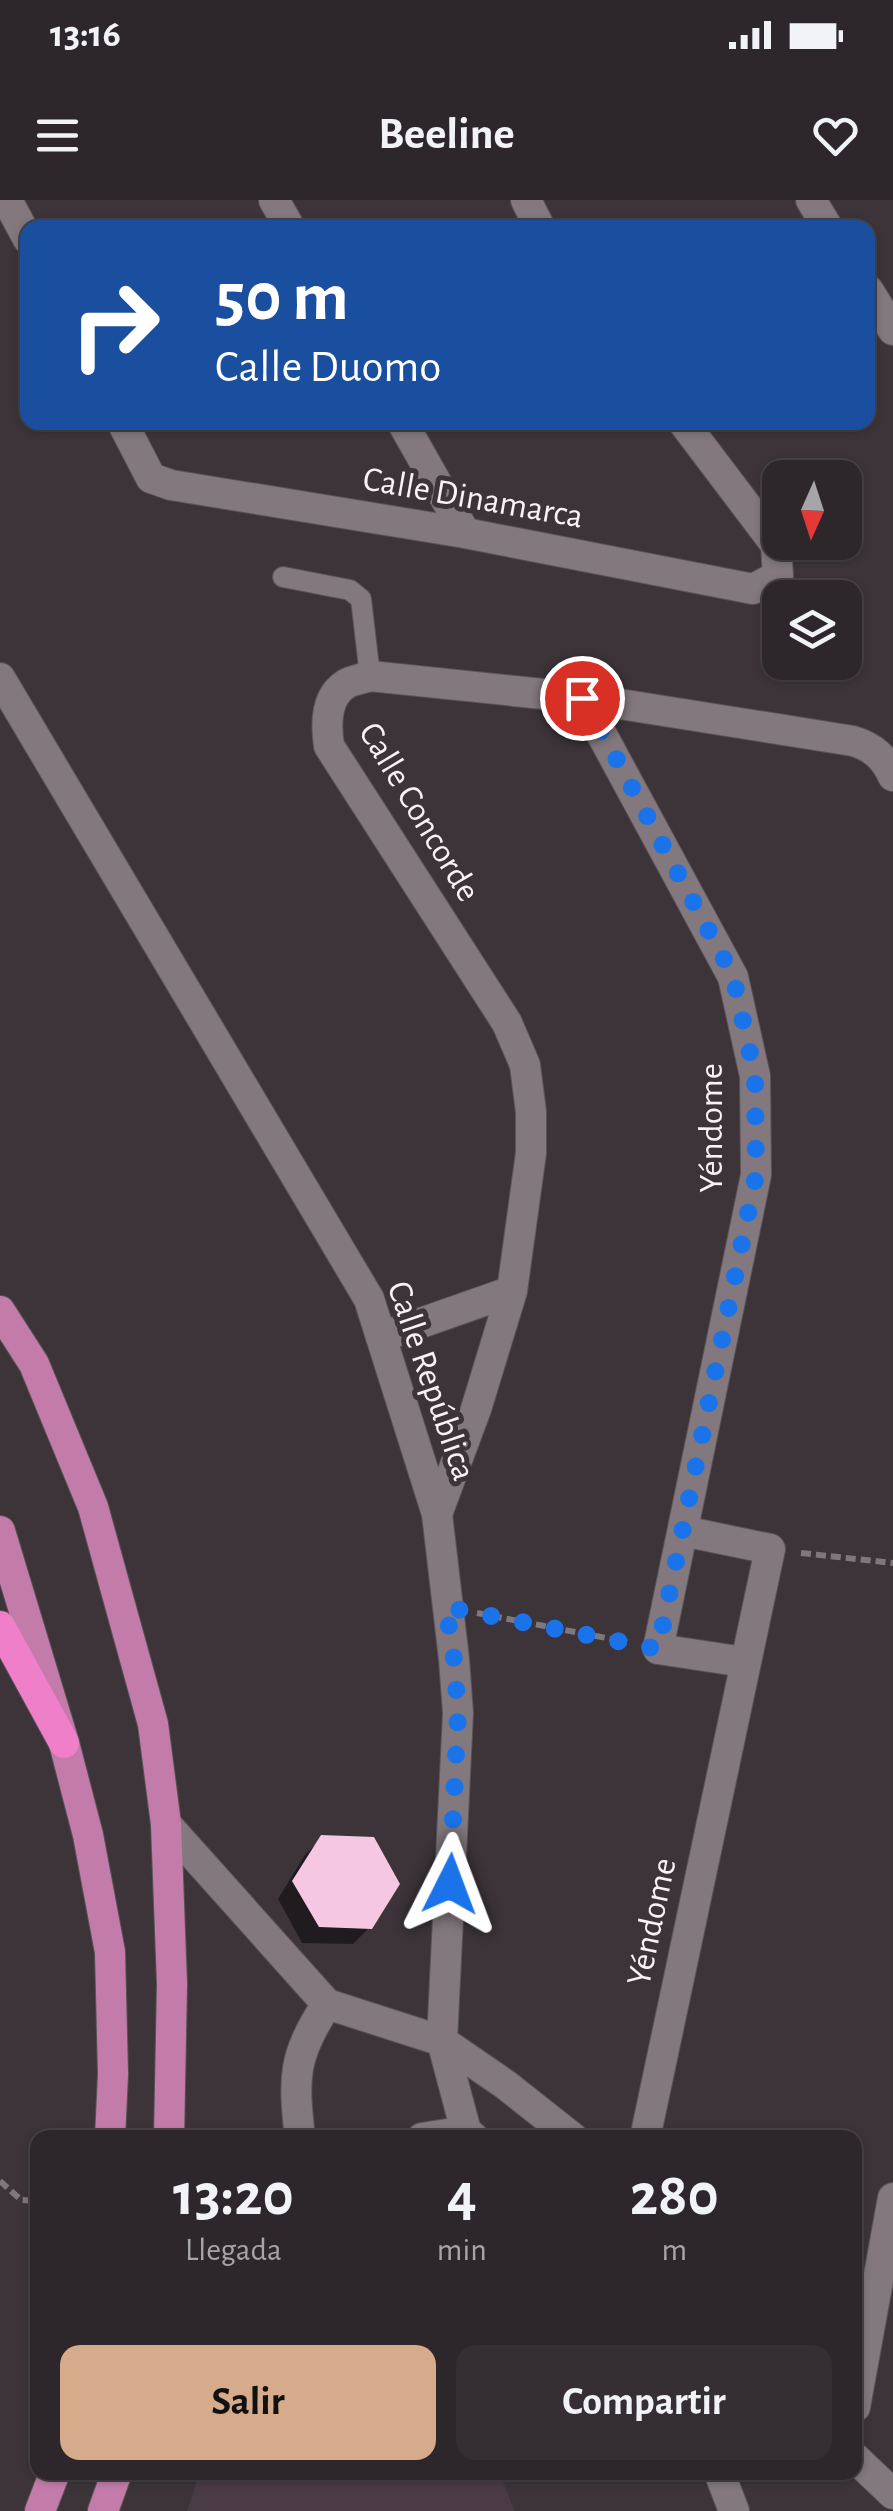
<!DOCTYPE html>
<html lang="es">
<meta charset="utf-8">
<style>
:root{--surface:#2d272b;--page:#352f33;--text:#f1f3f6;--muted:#a7a5a9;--line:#484447;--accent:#d6ab8b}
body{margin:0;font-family:"Alegreya Sans",sans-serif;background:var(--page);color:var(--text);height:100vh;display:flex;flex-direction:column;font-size:38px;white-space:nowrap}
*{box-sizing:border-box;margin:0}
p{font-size:32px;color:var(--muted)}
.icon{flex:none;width:55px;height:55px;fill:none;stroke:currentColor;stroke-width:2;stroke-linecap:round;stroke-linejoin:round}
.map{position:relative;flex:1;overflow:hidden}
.side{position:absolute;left:30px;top:1930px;width:832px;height:350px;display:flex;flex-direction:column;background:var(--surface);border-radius:20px;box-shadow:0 2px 8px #0004,0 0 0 2px var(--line)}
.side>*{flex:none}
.top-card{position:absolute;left:20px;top:20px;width:855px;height:210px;border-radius:20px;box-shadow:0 2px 8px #0004,0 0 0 2px var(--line);background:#1a4fa0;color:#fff;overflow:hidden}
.needle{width:65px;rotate:183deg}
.buttons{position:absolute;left:762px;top:260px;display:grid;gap:20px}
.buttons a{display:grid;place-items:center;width:100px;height:100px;border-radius:20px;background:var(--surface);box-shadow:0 2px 8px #0004,0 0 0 2px var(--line);font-size:50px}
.pin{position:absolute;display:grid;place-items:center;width:85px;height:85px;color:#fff;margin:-42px;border:5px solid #fff;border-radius:50%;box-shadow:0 2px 10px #0007}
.me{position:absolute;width:110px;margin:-55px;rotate:3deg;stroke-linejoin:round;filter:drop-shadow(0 0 8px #0008)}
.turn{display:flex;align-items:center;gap:35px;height:210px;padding:0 30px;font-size:45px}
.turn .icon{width:130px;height:130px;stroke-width:2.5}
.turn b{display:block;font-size:70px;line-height:85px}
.eta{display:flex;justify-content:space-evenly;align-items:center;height:170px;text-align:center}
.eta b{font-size:60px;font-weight:600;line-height:70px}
.cta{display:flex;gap:20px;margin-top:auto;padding:20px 30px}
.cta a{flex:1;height:115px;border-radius:20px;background:var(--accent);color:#111;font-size:40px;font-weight:600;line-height:115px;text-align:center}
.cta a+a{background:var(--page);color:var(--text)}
.status{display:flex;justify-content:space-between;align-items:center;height:70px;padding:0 50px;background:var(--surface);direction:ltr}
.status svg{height:28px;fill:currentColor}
header{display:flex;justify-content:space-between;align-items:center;height:130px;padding:0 30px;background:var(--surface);font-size:45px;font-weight:600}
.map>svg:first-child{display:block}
.built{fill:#4a3b44}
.shadow{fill:#0007}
.building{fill:#f6c7e3}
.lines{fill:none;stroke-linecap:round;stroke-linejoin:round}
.lane-casing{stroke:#5a5358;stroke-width:22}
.street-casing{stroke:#5a5358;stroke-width:32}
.secondary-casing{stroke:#5a5358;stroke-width:32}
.primary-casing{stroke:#5a5358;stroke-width:32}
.highway-casing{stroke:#5a5358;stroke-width:32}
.path{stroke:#7e777c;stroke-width:6;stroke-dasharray:10 5;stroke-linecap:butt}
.lane{stroke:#82787e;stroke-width:20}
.street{stroke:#82787e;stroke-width:30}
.secondary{stroke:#82787e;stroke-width:30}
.primary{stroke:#c37caa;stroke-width:30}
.highway{stroke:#ef7fc8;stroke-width:30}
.route{stroke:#1a73e8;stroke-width:18;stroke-dasharray:0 32.4}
.labels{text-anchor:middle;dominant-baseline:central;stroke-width:10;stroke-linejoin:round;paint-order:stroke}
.street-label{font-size:35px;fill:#f8f2f6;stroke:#3c3439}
</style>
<div class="status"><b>13:16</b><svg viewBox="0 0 49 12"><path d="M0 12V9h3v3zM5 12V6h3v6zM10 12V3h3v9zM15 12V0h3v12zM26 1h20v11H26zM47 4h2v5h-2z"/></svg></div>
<header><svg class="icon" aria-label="menu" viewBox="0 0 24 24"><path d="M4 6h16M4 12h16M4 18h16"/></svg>Beeline<svg class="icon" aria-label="heart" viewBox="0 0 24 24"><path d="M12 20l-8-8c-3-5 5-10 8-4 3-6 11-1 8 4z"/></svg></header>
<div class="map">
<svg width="893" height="2311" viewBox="0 0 893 2311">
<rect width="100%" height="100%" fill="#3c3439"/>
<path class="built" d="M200 2272 499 2273 515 2311H187Z"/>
<path class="shadow" d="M322 1638 370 1727 353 1744 302 1743 278 1699 305 1655Z"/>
<path class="building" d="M321 1635 374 1637 400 1684 372 1729 319 1727 292 1681Z"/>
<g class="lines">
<g class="lane-casing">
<path id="lane" d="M283 377 350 390 361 399 370 476"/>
</g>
<g class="street-casing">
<path id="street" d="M7 0 28 39
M274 0 290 28
M526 0 540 28
M811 0 828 28
M868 90 893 130
M122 222 151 278 171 285 465 333 753 389 778 376 776 345 683 222
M402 222 465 333
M582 498 733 777 755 876 756 975 658 1449 744 1462
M381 1137 512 1091
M437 1314 476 1209 512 1091 531 953V912L525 865 507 823 329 546C326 526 325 497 346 484 352 480 363 479 370 476L582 498 853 541C873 547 884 557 893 576
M645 1938 770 1349 683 1331
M855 2207 893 1998"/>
</g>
<g class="secondary-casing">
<path id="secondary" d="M0 478 369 1099 437 1314 454 1459 458 1513 442 1841 466 1931 474 1938
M166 1624 327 1804 442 1841 506 1885 573 1938
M300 1938C293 1877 293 1856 327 1804
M422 1938 466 1931
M855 2258 893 2294
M719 2272 734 2311"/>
</g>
<g class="primary-casing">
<path id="primary" d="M0 1111 34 1164 93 1307 153 1524 166 1624 172 1784 169 1938
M0 1331 64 1543 88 1635 110 1752 113 1874 110 1938
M40 2311 55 2272
M103 2311 117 2272"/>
</g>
<g class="highway-casing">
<path id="highway" d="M0 1426 64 1543"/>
</g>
<path class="path" d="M801 1353 893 1363
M477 1413 627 1442
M0 1981 21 2000 38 2001"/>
<use href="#lane" class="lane"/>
<use href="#street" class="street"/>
<use href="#secondary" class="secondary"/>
<use href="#primary" class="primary"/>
<use href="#highway" class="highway"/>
</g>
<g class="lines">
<path class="route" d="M450 1684 458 1513 454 1459 446 1407 658 1449 756 975 755 876 733 776 616 558 582 498"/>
</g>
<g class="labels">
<g class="street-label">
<text transform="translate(473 298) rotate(10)">Calle Dinamarca</text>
<text transform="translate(419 612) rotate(59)">Calle Concorde</text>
<text transform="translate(711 928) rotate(-90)">Yéndome</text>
<text transform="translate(431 1181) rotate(71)">Calle República</text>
<text transform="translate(652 1722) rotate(-78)">Yéndome</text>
</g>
</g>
</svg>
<div class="buttons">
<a><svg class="needle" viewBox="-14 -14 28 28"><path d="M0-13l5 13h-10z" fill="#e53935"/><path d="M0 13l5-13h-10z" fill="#a7a5a9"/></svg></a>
<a><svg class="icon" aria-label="layers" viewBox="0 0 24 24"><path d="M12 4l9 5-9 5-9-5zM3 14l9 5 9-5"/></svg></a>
</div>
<div class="pin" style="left:582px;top:498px;background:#d93025"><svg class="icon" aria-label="arrive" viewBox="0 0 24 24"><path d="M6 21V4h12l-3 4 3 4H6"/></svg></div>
<svg class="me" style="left:450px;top:1684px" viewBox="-20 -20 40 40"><path d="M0-17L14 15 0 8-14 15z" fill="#1a73e8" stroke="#fff" stroke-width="4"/></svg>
<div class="top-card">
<div class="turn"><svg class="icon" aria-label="right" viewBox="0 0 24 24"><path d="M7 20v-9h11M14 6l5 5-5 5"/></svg><div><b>50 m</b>Calle Duomo</div></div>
</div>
<section class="side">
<div class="eta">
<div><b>13:20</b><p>Llegada</p></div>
<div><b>4</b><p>min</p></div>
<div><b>280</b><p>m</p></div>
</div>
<div class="cta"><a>Salir</a><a>Compartir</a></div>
</section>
</div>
